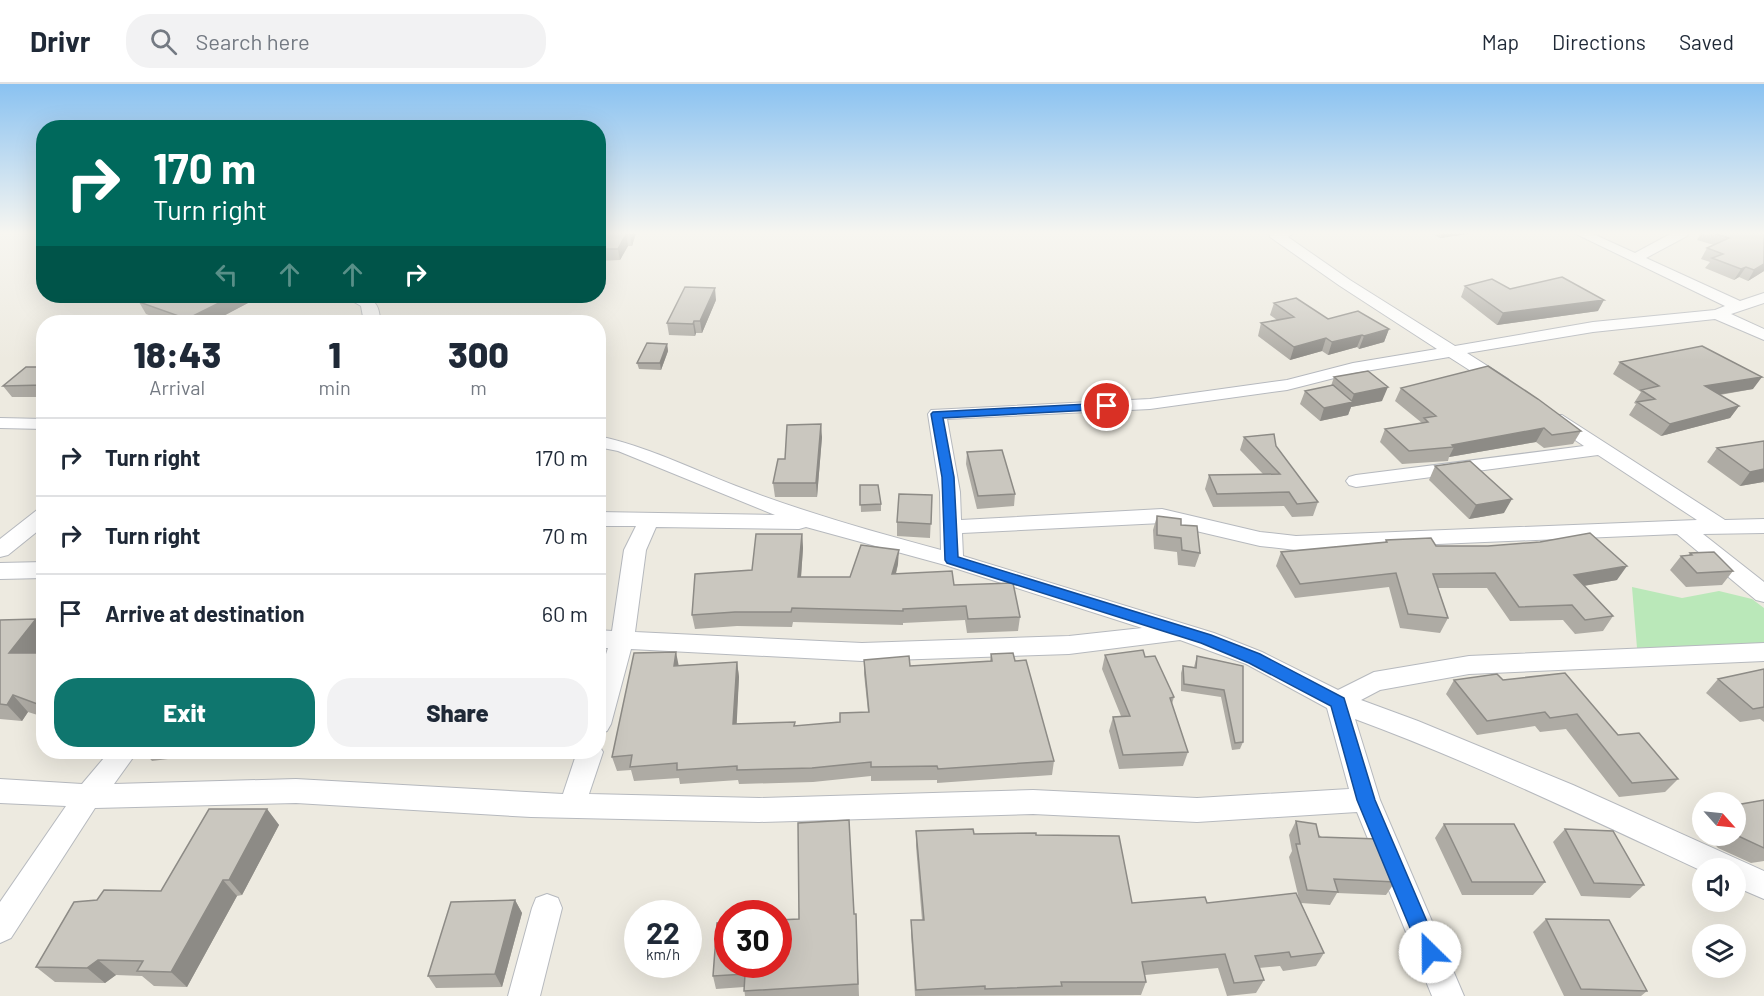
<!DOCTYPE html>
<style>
:root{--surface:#fff;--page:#f2f2f3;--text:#1f2937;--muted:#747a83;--line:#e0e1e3;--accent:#0f766e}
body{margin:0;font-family:Barlow,sans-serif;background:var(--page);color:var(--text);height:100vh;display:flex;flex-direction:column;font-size:22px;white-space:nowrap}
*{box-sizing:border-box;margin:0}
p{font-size:20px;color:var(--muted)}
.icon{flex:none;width:33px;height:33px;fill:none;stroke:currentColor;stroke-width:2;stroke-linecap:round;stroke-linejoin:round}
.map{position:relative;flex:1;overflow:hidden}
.sheet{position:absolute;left:36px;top:231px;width:570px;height:444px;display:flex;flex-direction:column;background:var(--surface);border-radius:24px;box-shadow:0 6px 24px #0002}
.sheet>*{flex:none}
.hud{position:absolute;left:36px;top:36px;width:570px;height:183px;border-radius:24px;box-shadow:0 6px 24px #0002;background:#00695c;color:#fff;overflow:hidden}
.needle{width:39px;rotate:117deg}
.tools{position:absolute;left:1692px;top:708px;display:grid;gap:12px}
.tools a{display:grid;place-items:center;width:54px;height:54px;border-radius:50%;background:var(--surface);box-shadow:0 6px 24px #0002;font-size:30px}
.speed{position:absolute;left:624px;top:816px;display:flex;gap:12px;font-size:30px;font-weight:700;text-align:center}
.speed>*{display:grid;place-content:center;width:78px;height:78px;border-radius:50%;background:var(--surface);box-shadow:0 6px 24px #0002;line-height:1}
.speed small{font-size:15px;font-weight:400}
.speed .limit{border:9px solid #d22;background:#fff;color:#111}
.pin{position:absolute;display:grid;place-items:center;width:51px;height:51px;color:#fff;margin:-26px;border:3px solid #fff;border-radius:50%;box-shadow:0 2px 6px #0007}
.me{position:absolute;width:66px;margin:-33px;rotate:337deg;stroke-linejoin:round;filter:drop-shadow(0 0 4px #0008)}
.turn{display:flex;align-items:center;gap:21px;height:126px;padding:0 18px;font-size:27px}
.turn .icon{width:78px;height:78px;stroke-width:2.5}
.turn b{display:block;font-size:42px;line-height:51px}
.lanes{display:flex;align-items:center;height:57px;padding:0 18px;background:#0003;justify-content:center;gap:30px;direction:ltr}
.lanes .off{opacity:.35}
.eta{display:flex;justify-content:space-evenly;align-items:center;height:102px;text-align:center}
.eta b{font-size:36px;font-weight:800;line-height:42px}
.cta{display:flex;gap:12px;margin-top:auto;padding:12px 18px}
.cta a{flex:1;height:69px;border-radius:24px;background:var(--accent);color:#fff;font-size:24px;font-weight:800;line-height:69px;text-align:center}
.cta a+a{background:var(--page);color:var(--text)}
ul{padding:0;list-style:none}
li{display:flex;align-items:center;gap:18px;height:78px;padding:0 18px;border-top:2px solid var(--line)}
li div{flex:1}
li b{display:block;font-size:22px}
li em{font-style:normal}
header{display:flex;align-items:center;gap:36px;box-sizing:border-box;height:84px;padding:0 30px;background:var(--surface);border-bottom:2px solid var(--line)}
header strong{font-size:28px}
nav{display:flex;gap:33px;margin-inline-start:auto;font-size:21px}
.search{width:420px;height:54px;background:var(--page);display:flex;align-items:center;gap:15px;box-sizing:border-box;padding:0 21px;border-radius:24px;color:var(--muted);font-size:22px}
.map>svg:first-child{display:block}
.green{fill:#bae8b9}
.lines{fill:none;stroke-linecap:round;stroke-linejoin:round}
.minor-casing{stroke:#b6b9be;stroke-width:2}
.minor{fill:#fff;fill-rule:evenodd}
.wall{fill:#aeaba4}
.shaded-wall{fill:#8d8b86}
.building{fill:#cac7bf;stroke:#8d8b86;stroke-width:1.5}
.route{fill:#1a73e8;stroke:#114b97;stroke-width:1.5}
</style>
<header>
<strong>Drivr</strong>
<div class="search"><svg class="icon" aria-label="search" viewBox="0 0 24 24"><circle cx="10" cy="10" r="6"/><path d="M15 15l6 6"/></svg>Search here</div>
<nav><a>Map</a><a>Directions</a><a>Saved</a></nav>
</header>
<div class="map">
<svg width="1764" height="912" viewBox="0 0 1764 912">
<rect width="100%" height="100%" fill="#edeae0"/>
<path class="green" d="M1632 503 1682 514 1719 507 1752 515 1764 524V559L1637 564Z"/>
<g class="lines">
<g class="minor-casing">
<path id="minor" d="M1269 149H1293L1288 153 1350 196 1455 262 1593 238 1715 226 1725 222 1574 149H1591L1635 169 1672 149H1689L1687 152 1646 174 1740 217 1764 209V219L1731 230 1764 245V256L1715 235 1593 248 1467 269 1508 295 1511 299 1508 303H1496L1449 273 1354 289 1287 306 1150 325 947 335 960 408 961 436 1162 425 1260 448 1296 452 1697 436 1598 371 1356 403 1349 401 1346 397 1349 393 1356 391 1584 362 1550 339 1547 335 1550 331H1562L1725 436 1764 435V449L1703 450 1764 498V518L1756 516 1677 450 1296 466 1260 462 1162 439 962 449 963 472 1214 549 1262 568 1338 606 1374 588 1469 572 1764 559V577L1469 590 1380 606 1361 616 1418 637 1573 701 1764 787V815L1736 803V784H1702V787C1588 734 1474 679 1355 635L1380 716 1464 912H1432L1357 728 1197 738 1033 730 759 738 531 733 296 719 95 724 11 854 0 859V818L66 722 0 719V695L82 700 109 668H137L114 700 296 695 563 710 577 668H598V660L603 668 589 710 759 714 1033 706 1197 714 1349 705 1327 624 1246 580 1180 556 1069 570 862 577 631 565 611 640 607 647 598 650V595L608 564H598V546L612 547 624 466 636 442H598V428L775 431 618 367 598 363V352C646 362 690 384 736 402 803 428 871 447 941 466L940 408 928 330 931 326 1150 315 1287 296 1353 279 1437 265 1340 202 1270 153ZM656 443 799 445 806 443 945 481 1142 544 1069 552 862 559 635 548 646 466Z
M347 212C368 212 380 214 380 238H364L361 222 349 215Z
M0 334 44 335V345L0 344Z
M44 425V442L8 471 0 473V455L37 426Z
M44 478V494L0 495V479Z
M547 810 558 814 562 824 540 912H508L532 824 536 814Z"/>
</g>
<use href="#minor" class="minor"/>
</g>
<path class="wall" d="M598 149H636L632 162H628L620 176 598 177Z
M1430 149H1474L1440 154Z
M1701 149H1764V187L1748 197 1739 193 1734 196 1705 184 1710 178 1701 175 1707 164 1714 161 1697 156Z
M1465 202 1510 205 1598 227 1497 241 1461 213Z
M716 216 702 249H696L695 252 669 251 667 239Z
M139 218 248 219 212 238H168L146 230Z
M1274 219 1328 235 1389 245 1384 258 1359 265 1357 263 1328 271 1322 267 1290 276 1258 252 1261 239 1277 236 1270 231Z
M667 260 668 267 661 286 639 285 637 279Z
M1620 278 1753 305 1720 311 1739 322 1730 334 1661 352 1629 331 1636 320 1634 319 1641 308 1613 290Z
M44 283V313H12L3 302Z
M1334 293 1382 317 1351 323 1348 331 1320 337 1300 320 1305 307 1331 302Z
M1401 304 1581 347 1573 360 1544 364 1536 358 1449 373 1448 377 1402 380 1380 358 1385 345 1422 339 1395 317Z
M822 353 817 413H775L773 399 785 375Z
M1244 353 1276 362 1318 418 1313 432 1292 433 1284 422 1213 423 1205 405 1209 391 1263 390 1240 366Z
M1764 357V399L1763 398 1740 402 1707 378 1717 364Z
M967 368 1015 410 1014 422 977 425 966 380Z
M1435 382 1504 429 1469 435 1429 396Z
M860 401 881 420V427L861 428Z
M932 411 930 454 897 452V438Z
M1157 432 1181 441 1200 469 1195 483 1178 481 1177 468 1154 465 1153 446Z
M802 450 803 464 801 493H850L898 480 896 490 954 501 1020 533 1018 547 967 549 965 536 903 539V541L793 538 792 543 737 542 695 545 692 531Z
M1386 456 1436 462 1617 496 1584 502 1613 532 1603 547 1575 550 1563 536 1510 537 1487 504H1438L1448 534 1440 549 1400 544 1389 503 1295 514 1276 482 1281 468 1385 458Z
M1690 469 1733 487 1722 501 1686 503 1670 486 1681 472H1688Z
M36 535 44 544V559L36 569H44V633L28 628 22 637 0 635V536Z
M991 570 1015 577 1054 677 1052 691 937 699V696L871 697V692L813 698 739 700 738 696 680 700 679 694 634 697 631 686 617 687 612 673 679 581 737 578 739 593 736 640 795 642 840 638 868 628 864 590V576L910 582 990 577Z
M1105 571 1145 573 1174 613 1172 620 1188 668 1183 682 1119 685 1109 647 1113 633 1121 632 1102 585Z
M1197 572 1243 582V658L1240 665 1232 666 1221 613 1181 607V589L1183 582 1194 583Z
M1764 585V638L1760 635 1740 638 1706 609 1718 595Z
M1565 589 1618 651 1678 695 1665 708 1619 713 1566 645 1540 648 1535 642 1477 651 1446 610 1454 596H1503Z
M144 668H202L200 671 152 677Z
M1764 716V777L1751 779 1718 764 1707 752H1736Z
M267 725 279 741 242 811 237 812 187 903 154 902 142 892 116 891 105 899 55 898 36 883 161 807Z
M1702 733V746L1696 739Z
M1296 737 1395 798 1386 811 1337 809 1330 821 1301 819 1324 869 1316 882 1283 887 1280 882 1259 884 1264 896 1256 909 1227 912 1218 884 1145 891 1146 898 1141 911 915 912 911 850V836H922L916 762V747L974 750 1036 751 1132 819H1207L1299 815 1289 773 1292 767 1289 751Z
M1444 740 1545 798 1533 811H1462L1435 754Z
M1565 745 1644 801 1630 814 1581 812 1553 758Z
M515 816 522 829 502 903 436 904 428 892Z
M856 830 859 912H745L744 903 716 905 713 892 799 835Z
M1546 835 1647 907 1641 912H1564L1533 848Z"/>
<path class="shaded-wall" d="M631 149H636L632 162 630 150Z
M1443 149H1474L1440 154Z
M626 150 628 162 620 176 618 165Z
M1764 180V187L1748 197 1754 186Z
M1746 183 1739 193 1734 196 1741 185Z
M715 204 716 216 702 249 700 237Z
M233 212H244L248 219 212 238H189L187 235Z
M1604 216 1598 227 1497 241 1503 229Z
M694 237 696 249 695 252 693 240Z
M1389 245 1384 258 1359 265 1364 252Z
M1362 251 1357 263 1328 271 1332 258Z
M1326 254 1322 267 1290 276 1294 263Z
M667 260 668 267 661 286 660 279Z
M1762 293 1753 305 1697 314 1705 302Z
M1388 303 1382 317 1351 323 1348 331 1320 337 1324 324 1351 318 1354 310Z
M1739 322 1730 334 1661 352 1670 340Z
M821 340 822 353 817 413 816 399Z
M1544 344 1536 358 1449 373 1454 363 1452 361Z
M1764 385V396L1763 398 1740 402 1750 388Z
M1512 415 1504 429 1469 435 1476 421Z
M802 450 803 464 800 507 798 493Z
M899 466 898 480 892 504V490Z
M1627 482 1617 496 1565 505 1574 491Z
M36 535 44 544V559L24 585 9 569Z
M676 568 679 583 674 582Z
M737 578 739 593 736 654 733 640Z
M13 611 28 628 22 637 7 621Z
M267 725 279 741 242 811 229 796Z
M223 796 237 812 187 903 171 888Z
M515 816 522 829 502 903 495 890Z
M98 876 116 891 105 899 87 884Z"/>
<path class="building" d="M598 149H631L630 150H626L618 165H598Z
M1713 149H1764V180L1754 186 1746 183 1741 185 1712 174 1723 170 1707 164 1729 154Z
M1562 193 1604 216 1503 229 1465 202 1492 195 1510 205Z
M685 203 715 204 700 237H694L693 240 667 239Z
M153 212H233L187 235 139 218Z
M1296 214 1328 235 1358 227 1389 245 1364 252 1362 251 1332 258 1326 254 1294 263 1261 239 1294 233 1274 219Z
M647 259 667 260 660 279H637Z
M1702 262 1762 293 1705 302 1739 322 1670 340 1637 318 1655 315 1641 306 1659 302 1620 278Z
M1488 282 1538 315 1581 347 1552 351 1544 344 1452 361 1454 363 1409 367 1385 345 1428 338 1424 334 1436 332 1401 304Z
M26 283H44V301L3 302Z
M1368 287 1388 303 1354 310 1334 293Z
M1333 301 1353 318 1324 324 1305 307Z
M821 340 816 399H773L778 375H785L787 341Z
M1274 350 1276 362 1318 418 1297 420 1289 408 1217 410 1209 391 1280 390 1244 353Z
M1764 357V385L1750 388 1717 364Z
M1002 366 1015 410 978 412 967 368Z
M1470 377 1512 415 1476 421 1435 382Z
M860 401H878L881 420 860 421Z
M899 410 932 411 931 440 897 438Z
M1157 432 1181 435V441L1197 442 1200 469 1182 466 1181 454 1157 451Z
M1590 449 1627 482 1574 491 1613 532 1585 536 1572 521 1519 523 1495 489 1433 490 1448 534 1408 530 1396 489 1300 500 1281 468 1387 458 1386 456 1431 454 1436 462H1488L1540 458Z
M756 450H802L798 493H850L861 461 899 466 892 490 952 487 954 501 1013 499 1020 533 968 535 966 522 903 525V527L792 524 791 528H735L692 531 695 490 752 486Z
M1714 468 1733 487 1697 489 1681 472 1692 471 1690 469Z
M36 535 9 569H44V576L41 583H44V619L40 621 13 611 7 621 0 620V536Z
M1143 566 1145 573 1155 572 1174 613 1170 614 1188 668 1123 671 1113 633 1130 632 1105 571Z
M676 568 674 582 737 578 733 640 795 638 794 642 840 638V629L869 628 864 576 909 572 910 582 992 577 991 570 1013 569 1015 577 1026 576 1054 677 938 685 937 682 871 683V678L812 684 737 686V682L677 686V679L630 683 632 671 612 673 634 569Z
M1197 572 1243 582V658L1235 659 1224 606 1184 600 1183 582 1196 584Z
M1764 585V623L1753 625 1718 595Z
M1565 589 1618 651 1639 649 1678 695 1632 699 1577 630 1550 634 1545 628 1487 637 1454 596 1497 590 1503 596Z
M1764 716V764L1736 751V721Z
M209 725H267L229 796H223L171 888 137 887 143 877 98 876 87 884 36 883 74 818 97 816 104 806 161 807Z
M849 736 854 830H856L858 900 744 907 745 890 713 892 717 839 728 838V880H778V836L799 835 798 739Z
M1296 737 1316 740 1319 753 1379 755 1395 798 1334 795 1338 808 1307 806 1296 760H1300Z
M1444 740H1514L1545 798H1472Z
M973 745 974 750 1036 749V751L1119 752 1132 819 1205 813 1207 819 1296 809 1324 869 1291 873 1289 868 1255 872 1264 896 1234 899 1225 870 1142 878 1146 898H1061L1062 902 985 905V902L916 906 911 836H924L916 747Z
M1565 745 1613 747 1644 801 1594 799Z
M515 816 495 890 428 892 451 818Z
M1546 835 1609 836 1647 907 1581 905Z"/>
<linearGradient id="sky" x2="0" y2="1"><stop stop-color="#8ac2f1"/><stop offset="0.54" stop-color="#f7f6f1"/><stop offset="1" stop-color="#f7f6f1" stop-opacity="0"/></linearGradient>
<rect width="1764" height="276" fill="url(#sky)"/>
<path class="route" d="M1107 319 1112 322 1111 325 943 334 954 393 958 473 1211 551 1260 570 1344 614 1375 716 1440 868 1437 875 1430 878 1423 875 1420 868 1357 716 1331 622 1249 579 1201 559 947 479 945 476 942 393 931 330 933 328Z"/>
</svg>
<div class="tools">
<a><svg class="needle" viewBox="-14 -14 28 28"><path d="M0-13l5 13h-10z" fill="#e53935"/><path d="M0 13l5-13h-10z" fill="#747a83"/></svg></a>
<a><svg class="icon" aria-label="sound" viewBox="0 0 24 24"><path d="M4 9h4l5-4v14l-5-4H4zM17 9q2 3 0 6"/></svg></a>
<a><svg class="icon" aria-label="layers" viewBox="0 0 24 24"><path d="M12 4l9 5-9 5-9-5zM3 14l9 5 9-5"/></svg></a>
</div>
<div class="speed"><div>22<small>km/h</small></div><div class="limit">30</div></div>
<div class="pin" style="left:1107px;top:322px;background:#d93025"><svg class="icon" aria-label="arrive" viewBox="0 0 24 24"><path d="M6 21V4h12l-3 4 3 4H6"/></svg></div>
<svg class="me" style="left:1430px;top:868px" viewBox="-20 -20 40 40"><circle r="19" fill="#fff"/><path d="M0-13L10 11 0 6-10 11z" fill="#1a73e8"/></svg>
<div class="hud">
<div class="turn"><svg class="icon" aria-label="right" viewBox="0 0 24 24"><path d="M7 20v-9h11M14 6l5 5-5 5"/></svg><div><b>170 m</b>Turn right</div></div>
<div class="lanes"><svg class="icon off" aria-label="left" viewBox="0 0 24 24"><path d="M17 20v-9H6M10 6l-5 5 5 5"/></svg><svg class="icon off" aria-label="ahead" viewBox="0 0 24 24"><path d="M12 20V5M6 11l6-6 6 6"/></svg><svg class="icon off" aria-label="ahead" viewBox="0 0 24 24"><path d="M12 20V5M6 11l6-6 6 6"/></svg><svg class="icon" aria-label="right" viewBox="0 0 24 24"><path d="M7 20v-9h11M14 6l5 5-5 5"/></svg></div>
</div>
<section class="sheet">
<div class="eta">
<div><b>18:43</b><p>Arrival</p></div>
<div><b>1</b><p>min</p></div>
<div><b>300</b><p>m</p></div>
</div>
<ul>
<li><svg class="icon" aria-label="right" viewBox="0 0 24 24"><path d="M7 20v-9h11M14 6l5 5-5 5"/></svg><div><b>Turn right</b></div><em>170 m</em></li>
<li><svg class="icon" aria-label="right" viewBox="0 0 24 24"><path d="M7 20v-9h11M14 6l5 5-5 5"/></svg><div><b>Turn right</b></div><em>70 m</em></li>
<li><svg class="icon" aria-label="arrive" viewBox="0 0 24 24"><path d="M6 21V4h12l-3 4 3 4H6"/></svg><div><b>Arrive at destination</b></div><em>60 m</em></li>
</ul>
<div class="cta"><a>Exit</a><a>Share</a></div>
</section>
</div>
